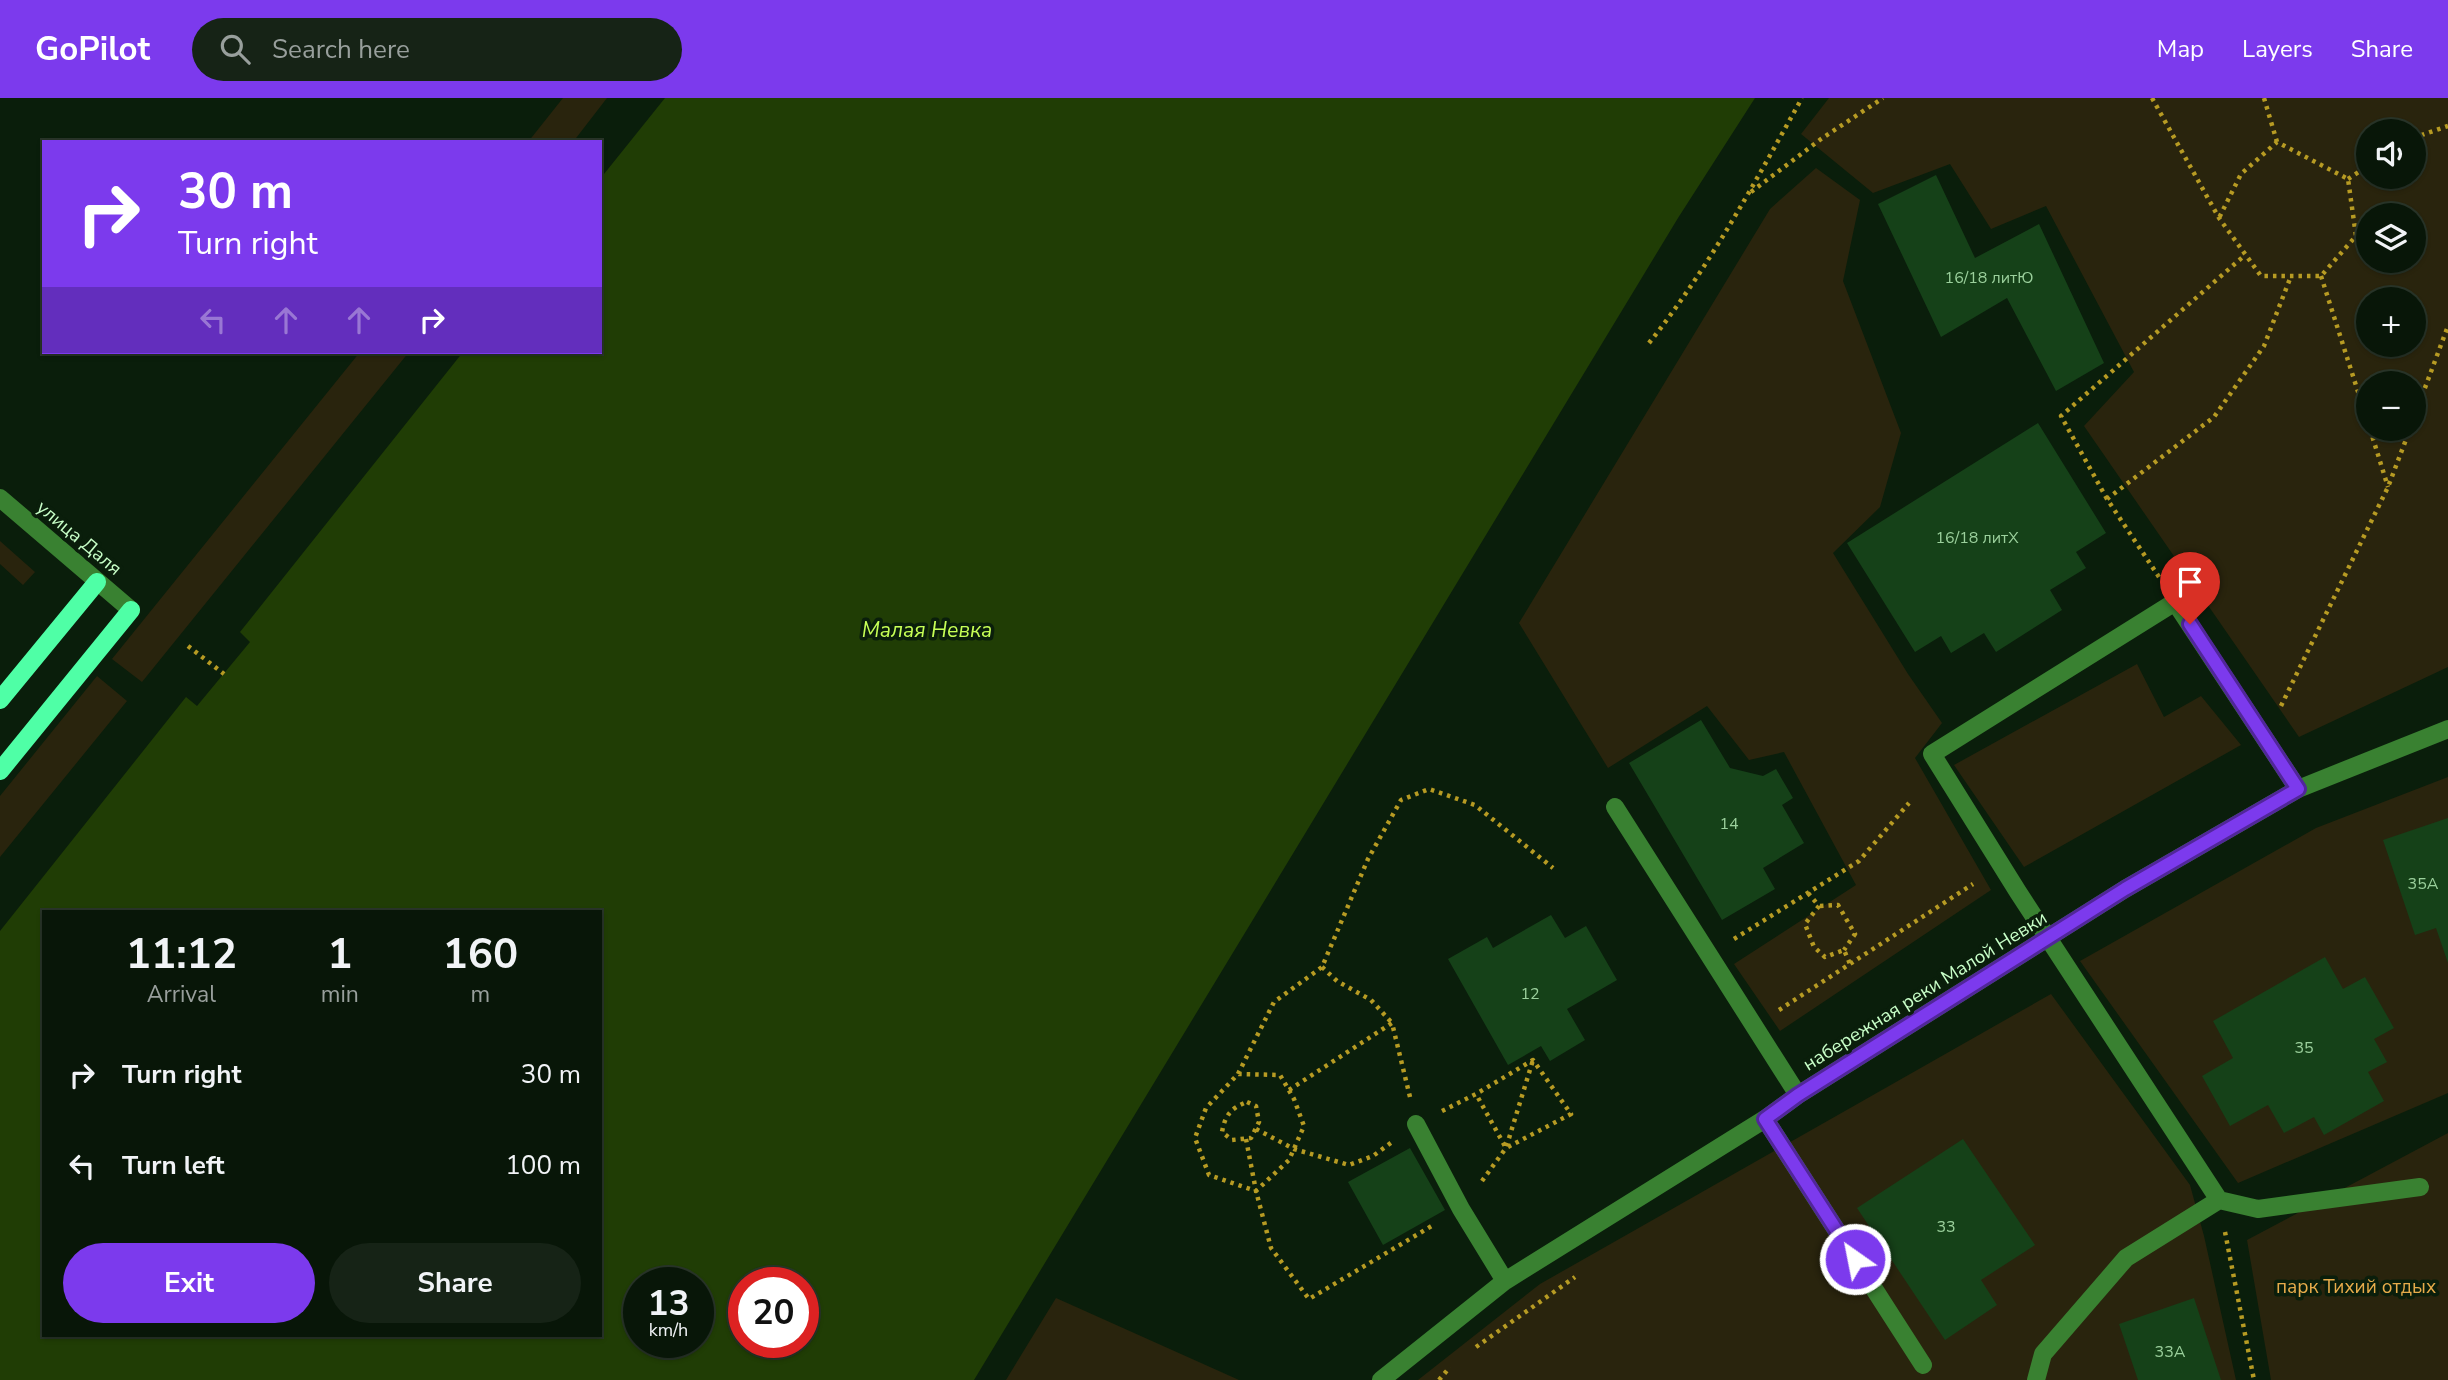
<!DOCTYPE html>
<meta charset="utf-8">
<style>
:root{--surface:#081608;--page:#162316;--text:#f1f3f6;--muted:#989f9c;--line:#293529;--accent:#7c3aed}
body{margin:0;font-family:"Nunito Sans",sans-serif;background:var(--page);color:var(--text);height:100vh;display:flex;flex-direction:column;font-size:26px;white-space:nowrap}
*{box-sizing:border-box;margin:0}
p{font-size:23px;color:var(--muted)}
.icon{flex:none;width:38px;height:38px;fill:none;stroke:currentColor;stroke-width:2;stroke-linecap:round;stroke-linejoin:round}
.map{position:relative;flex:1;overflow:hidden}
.details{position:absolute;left:42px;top:812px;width:560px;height:427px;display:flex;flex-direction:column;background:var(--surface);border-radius:0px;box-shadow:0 2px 5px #0004,0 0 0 2px var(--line)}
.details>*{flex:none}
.top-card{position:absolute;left:42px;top:42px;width:560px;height:214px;border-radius:0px;box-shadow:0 2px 5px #0004,0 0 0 2px var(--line);background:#7c3aed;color:#fff;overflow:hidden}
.tools{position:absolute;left:2356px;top:21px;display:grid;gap:14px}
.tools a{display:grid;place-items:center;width:70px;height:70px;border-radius:50%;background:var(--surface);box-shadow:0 2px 5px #0004,0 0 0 2px var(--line);font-size:35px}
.speed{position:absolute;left:623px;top:1169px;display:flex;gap:14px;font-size:35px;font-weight:700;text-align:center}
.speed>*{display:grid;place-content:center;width:91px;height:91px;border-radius:50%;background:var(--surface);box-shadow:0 2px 5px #0004,0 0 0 2px var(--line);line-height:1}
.speed small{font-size:18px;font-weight:400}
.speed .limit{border:10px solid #d22;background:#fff;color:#111}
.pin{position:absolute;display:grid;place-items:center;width:60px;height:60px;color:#fff;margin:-72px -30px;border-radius:50% 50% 50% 0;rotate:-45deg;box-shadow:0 0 7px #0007}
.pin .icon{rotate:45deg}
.me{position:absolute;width:77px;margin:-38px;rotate:327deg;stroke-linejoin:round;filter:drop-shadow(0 0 5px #0008)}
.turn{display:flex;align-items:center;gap:24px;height:147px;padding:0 21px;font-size:32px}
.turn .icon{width:91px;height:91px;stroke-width:2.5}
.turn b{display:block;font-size:49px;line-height:60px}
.lanes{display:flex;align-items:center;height:66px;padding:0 21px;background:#0003;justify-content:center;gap:35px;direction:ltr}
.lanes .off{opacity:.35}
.eta{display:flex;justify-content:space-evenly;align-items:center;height:119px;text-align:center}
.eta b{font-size:42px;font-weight:700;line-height:49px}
.primary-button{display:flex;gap:14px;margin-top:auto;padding:14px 21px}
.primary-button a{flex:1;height:80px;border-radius:42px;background:var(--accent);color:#fff;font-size:28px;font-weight:700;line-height:80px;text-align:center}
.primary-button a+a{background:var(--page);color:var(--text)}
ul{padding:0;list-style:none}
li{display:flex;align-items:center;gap:21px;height:91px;padding:0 21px}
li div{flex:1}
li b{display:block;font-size:26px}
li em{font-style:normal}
header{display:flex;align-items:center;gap:42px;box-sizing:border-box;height:98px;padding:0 35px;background:var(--accent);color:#fff}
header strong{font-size:33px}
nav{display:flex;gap:38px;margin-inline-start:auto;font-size:24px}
.search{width:490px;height:63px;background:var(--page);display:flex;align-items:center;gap:18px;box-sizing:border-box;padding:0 24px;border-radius:38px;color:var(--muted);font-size:26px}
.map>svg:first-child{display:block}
.green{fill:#29240d;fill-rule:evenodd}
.water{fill:#203d05;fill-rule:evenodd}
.building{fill:#154118}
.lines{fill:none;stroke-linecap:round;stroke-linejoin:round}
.path{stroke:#b79b23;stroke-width:4.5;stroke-dasharray:3.5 5;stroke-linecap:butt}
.minor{stroke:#398131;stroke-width:18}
.major{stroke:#4fffa6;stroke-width:18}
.route-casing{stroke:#51269a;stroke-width:18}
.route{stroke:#7c3aed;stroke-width:12}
.labels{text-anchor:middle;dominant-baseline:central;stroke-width:7;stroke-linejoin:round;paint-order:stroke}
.number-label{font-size:16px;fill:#9bd09c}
.street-label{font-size:19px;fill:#c8ffc8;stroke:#0a1e0b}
.park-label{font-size:19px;fill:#e8ac4b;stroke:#0a1e0b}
.water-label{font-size:21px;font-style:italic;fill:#c6ff56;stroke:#0a1e0b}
</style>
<header>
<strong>GoPilot</strong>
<div class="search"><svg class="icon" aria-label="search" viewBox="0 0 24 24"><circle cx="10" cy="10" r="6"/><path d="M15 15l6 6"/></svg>Search here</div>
<nav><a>Map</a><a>Layers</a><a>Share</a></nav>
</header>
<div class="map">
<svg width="2448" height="1282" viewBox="0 0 2448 1282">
<rect width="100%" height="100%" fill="#0a1e0b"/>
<path class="green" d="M563 0H607L573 44H528Z
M1829 0H2448V569L2299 639 2084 328 2134 274 2046 108 1991 131 1950 66 1873 95 1801 36ZM2368 33H2413V79H2368ZM2368 117H2413V163H2368ZM2368 201H2413V247H2368ZM2368 285H2413V331H2368Z
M1816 70 1860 102 1843 183 1901 335 1880 409 1833 455 1908 576 1942 625 1915 660 1991 792 1780 933 1734 866 1856 787 1784 654 1749 662 1707 608 1608 670 1519 525 1770 111Z
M360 254H409L142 584 112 561Z
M0 443 35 474 23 487 0 466Z
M2137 566 2164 619 2201 598 2241 647 2024 769 1954 667Z
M97 578 127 603 0 759V698Z
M2448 679V995L2238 1085 2080 863 2316 730Z
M2051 896 2190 1087 2204 1138 2236 1282H1418L1540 1186Z
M2448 1035V1282H2271L2247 1142Z
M1056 1200 1239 1282H1006Z"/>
<path class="water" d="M665 0H1755L1678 120 974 1282H0V833L186 599 197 608 250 544 240 534 463 254H600V81ZM44 814H600V1237H44ZM639 1185H698V1244H639ZM744 1185H803V1244H744Z"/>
<path class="building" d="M1936 77 1975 160 2039 126 2104 265 2056 293 2007 200 1941 239 1878 106Z
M2038 325 2106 435 2076 454 2086 470 2050 492 2062 512 1996 554 1984 535 1951 555 1941 538 1915 554 1847 445Z
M1701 622 1730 670 1763 678 1776 671 1793 700 1782 707 1804 745 1763 770 1775 791 1722 822 1629 665Z
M2448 720V865L2436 830 2415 837 2383 742Z
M1551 817 1565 840 1586 828 1617 882 1567 911 1585 942 1550 963 1541 948 1508 967 1448 861 1487 839 1493 850Z
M2325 859 2343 891 2365 879 2394 930 2374 941 2387 964 2368 974 2384 1003 2324 1037 2314 1019 2284 1035 2268 1007 2230 1028 2202 978 2233 960 2213 923Z
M1963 1041 2035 1147 1981 1182 1997 1207 1945 1242 1857 1110Z
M1410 1050 1445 1112 1383 1147 1348 1084Z
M2194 1200 2221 1282H2138L2119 1226Z"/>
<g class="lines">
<path class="path" d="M2152 0 2219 120 2261 178H2321L2356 138 2348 81 2277 44 2241 76 2219 120
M2264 0 2277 44
M2413 40 2448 28
M2348 81 2368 68
M1751 94 1821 41 1883 0
M2321 178 2368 325
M1649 245C1709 170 1755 84 1802 0
M2413 322 2448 228
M2370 331 2388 389
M2107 401 2061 318 2245 157
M2159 479 2107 401 2214 319 2264 248 2291 178
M188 548 224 576
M2281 608 2388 389 2410 331
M1808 795 1819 808 1805 826 1814 849 1825 859 1844 852 1850 866
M1820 808 1838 807 1855 836 1844 852
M1734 841 1859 763 1909 705
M1322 869 1337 883 1371 902 1392 925
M1779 912 1973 786
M1238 976 1274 904 1322 869 1368 761 1401 702 1429 691 1475 707 1553 770
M1289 992 1392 925 1410 999
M1247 1004 1256 1008 1259 1024 1251 1040 1232 1042 1222 1034C1225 1017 1231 1010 1247 1004Z
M1442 1013 1476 996 1533 962 1571 1016 1506 1050 1476 996
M1256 1031 1294 1051 1349 1067 1373 1058 1392 1044
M1246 1041 1256 1093 1209 1077 1195 1040 1206 1010 1238 976 1280 977 1294 1001 1304 1028 1289 1062 1256 1093 1271 1150 1309 1201 1435 1126
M1482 1083 1506 1050 1533 962
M2225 1134 2254 1282
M1476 1249 1575 1179
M1439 1282 1450 1269"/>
<path class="minor" d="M0 400 131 512
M1615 709 1798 997
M1765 1021 1923 1267
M1416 1026 1461 1111 1505 1183
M2219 1102 2018 794 1932 656 2175 504 2298 691
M1381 1282 1505 1183 1765 1021 1798 997 2125 791 2298 691 2448 631
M2036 1282 2043 1256 2126 1160 2219 1102 2258 1111 2420 1089"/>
<path class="major" d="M0 602 97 484
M0 673 131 512"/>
</g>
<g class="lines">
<g class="route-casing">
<path id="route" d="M1855 1161 1765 1021 1798 997 2125 791 2298 691 2190 526"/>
</g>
<use href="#route" class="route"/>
</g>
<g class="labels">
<g class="number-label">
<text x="1989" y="180">16/18 литЮ</text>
<text x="1977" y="440">16/18 литХ</text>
<text x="1729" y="726">14</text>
<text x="2423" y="786">35А</text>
<text x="1530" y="896">12</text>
<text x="2304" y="950">35</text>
<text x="1946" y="1129">33</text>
<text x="2170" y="1254">33А</text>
</g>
<g class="street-label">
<text transform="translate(79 440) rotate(40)">улица Даля</text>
<text transform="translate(1925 893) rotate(-32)">набережная реки Малой Невки</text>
</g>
<g class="park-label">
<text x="2356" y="1189">парк Тихий отдых</text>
</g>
<g class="water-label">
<text x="927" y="532">Малая Невка</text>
</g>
</g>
</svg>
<div class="tools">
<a><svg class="icon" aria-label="sound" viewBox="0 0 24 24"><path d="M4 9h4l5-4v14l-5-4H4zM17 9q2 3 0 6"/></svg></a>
<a><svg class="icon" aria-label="layers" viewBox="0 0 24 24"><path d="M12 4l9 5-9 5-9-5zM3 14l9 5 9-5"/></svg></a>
<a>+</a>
<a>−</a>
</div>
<div class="speed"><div>13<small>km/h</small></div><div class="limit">20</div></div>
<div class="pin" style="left:2190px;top:526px;background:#d93025"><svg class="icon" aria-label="arrive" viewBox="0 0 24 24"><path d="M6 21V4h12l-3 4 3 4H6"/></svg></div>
<svg class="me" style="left:1855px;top:1161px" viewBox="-20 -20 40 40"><circle r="17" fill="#7c3aed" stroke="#fff" stroke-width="3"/><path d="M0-11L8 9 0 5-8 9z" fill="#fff"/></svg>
<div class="top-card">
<div class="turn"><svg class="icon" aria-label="right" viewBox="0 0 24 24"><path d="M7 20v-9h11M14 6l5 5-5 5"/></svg><div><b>30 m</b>Turn right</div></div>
<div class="lanes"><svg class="icon off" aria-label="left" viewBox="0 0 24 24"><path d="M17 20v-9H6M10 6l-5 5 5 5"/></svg><svg class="icon off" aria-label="ahead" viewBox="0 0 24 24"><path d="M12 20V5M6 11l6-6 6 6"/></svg><svg class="icon off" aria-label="ahead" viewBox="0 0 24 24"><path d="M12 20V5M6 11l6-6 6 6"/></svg><svg class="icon" aria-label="right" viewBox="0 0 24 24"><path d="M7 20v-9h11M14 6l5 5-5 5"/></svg></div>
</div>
<section class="details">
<div class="eta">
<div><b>11:12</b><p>Arrival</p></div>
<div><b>1</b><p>min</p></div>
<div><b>160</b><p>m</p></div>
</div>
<ul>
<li><svg class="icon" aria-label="right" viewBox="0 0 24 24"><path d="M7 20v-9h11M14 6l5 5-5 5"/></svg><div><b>Turn right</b></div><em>30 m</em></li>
<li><svg class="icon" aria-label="left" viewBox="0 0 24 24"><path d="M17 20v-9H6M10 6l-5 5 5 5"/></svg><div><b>Turn left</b></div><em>100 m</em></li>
</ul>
<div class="primary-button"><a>Exit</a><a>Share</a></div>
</section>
</div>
